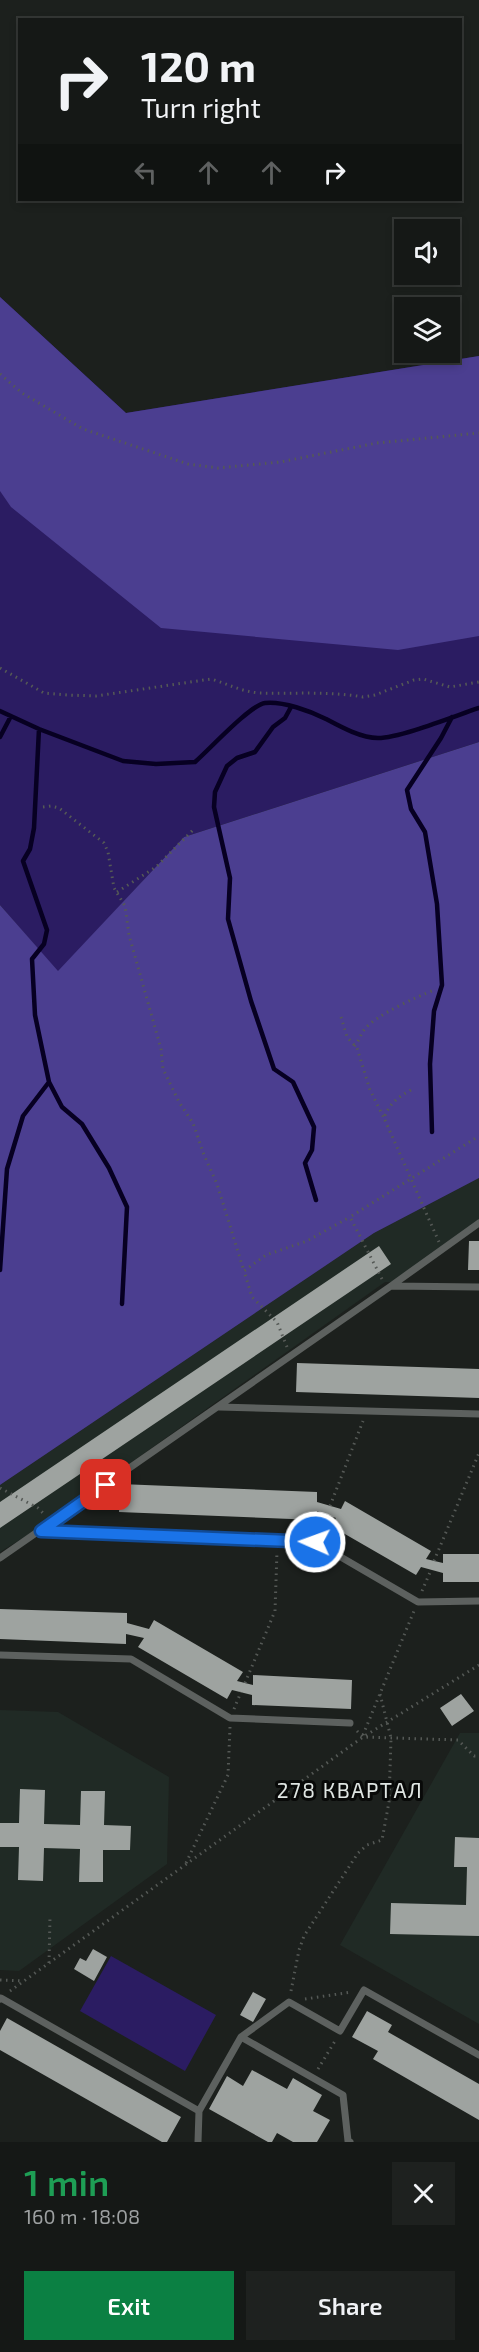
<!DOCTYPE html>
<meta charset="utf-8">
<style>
:root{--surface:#151816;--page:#1e211f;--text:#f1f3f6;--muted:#9da0a1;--line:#343735;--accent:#0b8043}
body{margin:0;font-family:"Exo 2",sans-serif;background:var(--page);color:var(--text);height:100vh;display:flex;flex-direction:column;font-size:22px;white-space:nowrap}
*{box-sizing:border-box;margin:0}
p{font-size:20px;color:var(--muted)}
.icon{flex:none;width:33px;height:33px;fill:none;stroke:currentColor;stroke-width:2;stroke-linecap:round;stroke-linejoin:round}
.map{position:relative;height:2142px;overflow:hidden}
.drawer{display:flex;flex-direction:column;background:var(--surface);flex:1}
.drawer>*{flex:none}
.hud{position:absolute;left:18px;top:18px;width:444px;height:183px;border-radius:0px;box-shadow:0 3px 9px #0003,0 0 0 2px var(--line);background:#151816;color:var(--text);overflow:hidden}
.controls{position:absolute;left:394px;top:219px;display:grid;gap:12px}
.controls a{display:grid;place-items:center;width:66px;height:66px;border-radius:0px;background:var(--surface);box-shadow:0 3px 9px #0003,0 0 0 2px var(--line);font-size:30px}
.pin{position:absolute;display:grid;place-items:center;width:51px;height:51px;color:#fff;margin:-26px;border-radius:12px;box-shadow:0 3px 9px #0006}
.me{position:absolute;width:66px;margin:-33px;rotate:272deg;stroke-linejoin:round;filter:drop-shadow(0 0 4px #0008)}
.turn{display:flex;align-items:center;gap:21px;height:126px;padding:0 24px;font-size:27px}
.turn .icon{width:78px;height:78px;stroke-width:2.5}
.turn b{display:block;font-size:42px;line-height:51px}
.lanes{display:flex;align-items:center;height:57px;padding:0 24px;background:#0003;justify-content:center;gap:30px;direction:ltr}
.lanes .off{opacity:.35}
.round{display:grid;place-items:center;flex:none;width:63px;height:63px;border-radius:0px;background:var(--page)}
.summary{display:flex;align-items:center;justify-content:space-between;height:102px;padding:0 24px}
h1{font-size:36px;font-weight:600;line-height:45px;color:#1e9e55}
.button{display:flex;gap:12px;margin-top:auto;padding:12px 24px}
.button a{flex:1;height:69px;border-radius:0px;background:var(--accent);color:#fff;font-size:24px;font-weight:600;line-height:69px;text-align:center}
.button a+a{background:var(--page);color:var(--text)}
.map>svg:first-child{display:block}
.built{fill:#202a25}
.green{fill:#2b1c62}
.forest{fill:#4b3e90}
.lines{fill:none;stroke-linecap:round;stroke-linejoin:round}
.stream{stroke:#070022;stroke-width:4.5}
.building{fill:#9ea3a0}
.path{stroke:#555956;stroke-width:3;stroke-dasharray:1.5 4.5;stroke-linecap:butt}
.lane{stroke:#5d615f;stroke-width:7}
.route-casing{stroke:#114b97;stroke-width:15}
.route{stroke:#1a73e8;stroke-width:10}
.labels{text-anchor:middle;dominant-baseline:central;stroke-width:6;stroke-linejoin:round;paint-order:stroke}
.neighbourhood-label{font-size:21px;letter-spacing:1.5px;fill:#dfe5e2;stroke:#080908}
</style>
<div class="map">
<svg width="479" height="2142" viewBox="0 0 479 2142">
<rect width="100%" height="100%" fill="#1c201d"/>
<path class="built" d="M479 1178V1222L394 1282H385L39 1528 0 1552V1485L374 1233Z
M0 1710 58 1712 169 1777 167 1864 19 1971 0 1970Z
M460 1733H479V2024L340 1945Z"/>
<path class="green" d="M0 297 126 413 479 356V742L184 837 58 972 0 905Z
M111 1956 216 2015 185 2071 80 2011Z"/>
<path class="forest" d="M0 297 126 413 479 356V636L398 650 161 628 11 507 0 491Z
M479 742V1178L374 1233 0 1485V905L58 971 184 837Z"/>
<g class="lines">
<path class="stream" d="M291 707 285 718 273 727 255 752 237 758 227 766 215 792 214 807 230 878 228 919 251 1001 274 1069 293 1082 314 1127 312 1150 305 1163 316 1200
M0 711 39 729 123 761 156 764 195 762C209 750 250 705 265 703 283 701 310 711 326 719 341 727 361 738 378 738 400 738 455 716 479 708
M0 737 11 716
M49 1082 62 1107 82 1124 109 1168 127 1207 122 1304
M432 1132 430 1064 434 1011 442 985 437 904 425 832 411 809 407 790 441 738 452 717
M0 1270 7 1169 23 1116 49 1082 35 1015 32 959 44 944 47 930 23 861 30 849 34 828 39 729"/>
</g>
<path class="building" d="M469 1241H479V1270H468Z
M379 1246 391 1264 0 1528V1502Z
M297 1363 479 1369V1398L296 1392Z
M120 1484 317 1492V1502L341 1509 345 1501 431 1551 426 1559 443 1563V1554H479V1582H443V1573L421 1567 416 1575 331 1526 336 1518 317 1511 316 1520 119 1512Z
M0 1609 127 1613V1623L149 1629 154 1620 243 1672 237 1681 253 1685V1675L352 1680 351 1709 252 1705V1695L232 1690 227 1699 138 1647 144 1638 126 1634V1644L0 1639Z
M461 1694 474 1711 452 1726 440 1708Z
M20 1789 45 1790 44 1824 80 1825 81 1791H105L104 1825 131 1826 130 1850H103V1882H79L80 1849 44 1848 43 1881 18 1880 19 1847H0V1823H19Z
M455 1837 479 1838V1936L390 1934 391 1903 466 1905 467 1867H454Z
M93 1949 107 1957 94 1981 74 1969 80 1958 86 1961Z
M253 1992 266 1999 253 2022 240 2015Z
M367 2011 392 2025 388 2032 479 2084V2120L373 2059 378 2051 352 2037Z
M7 2018 181 2117 167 2142H162L0 2050V2031Z
M252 2070 287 2089 293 2078 322 2095 313 2111 330 2120 317 2142H293L277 2133 272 2142H268L209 2109 227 2076 243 2086Z"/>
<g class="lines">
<path class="path" d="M0 374 22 393 83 429 188 464 218 468 280 462 377 443 479 433
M0 668 44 693 67 695 96 696 211 679C228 684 242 692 260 693 294 694 329 691 363 697L375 695 414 680 423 679 450 687 479 682
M43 807 51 806 59 808 104 843 108 852 114 888 125 906 129 935 161 1049 163 1069 179 1102 193 1123 204 1155 217 1184 244 1271
M117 892 156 867 194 829
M341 1017 347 1037 357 1048 370 1090 384 1118
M354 1046C360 1040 360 1035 364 1030 375 1015 417 997 434 990
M411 1090C398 1097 389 1104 384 1118L439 1242
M382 1279 350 1217 479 1136
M287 1347 277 1322 252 1297 244 1271 266 1255 307 1241 350 1217
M0 1488 38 1508 45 1515
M330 1506 363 1421
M319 1532 326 1514
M434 1561 479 1453
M422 1591 431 1570
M245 1683 275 1611 277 1551
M234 1709 241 1692
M357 1731 363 1737 458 1740 474 1756H479
M363 1735 414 1611
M186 1863 228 1775 230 1727
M49 1963 50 1917
M0 1980 24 1981
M10 1991 363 1737 479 1665
M291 1991 299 1950 304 1936 358 1853 367 1845 382 1840 389 1802 391 1738 380 1694
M305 1999 352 1992
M318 2069 335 2041"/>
<path class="lane" d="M479 1223 391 1286 479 1287
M219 1407 479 1414
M42 1531 315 1542 418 1602 479 1601
M0 1558 391 1286
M0 1655 131 1659 230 1718 350 1723
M0 1999 1 1998 199 2111
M241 2037 343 2095 348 2141 350 2142
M198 2142 199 2111 241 2037 289 2002 340 2031 364 1990 479 2055"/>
</g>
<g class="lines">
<g class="route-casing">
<path id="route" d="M106 1485 41 1531 315 1542"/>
</g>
<use href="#route" class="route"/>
</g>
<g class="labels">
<g class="neighbourhood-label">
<text x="350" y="1789">278 КВАРТАЛ</text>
</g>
</g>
</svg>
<div class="controls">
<a><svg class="icon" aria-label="sound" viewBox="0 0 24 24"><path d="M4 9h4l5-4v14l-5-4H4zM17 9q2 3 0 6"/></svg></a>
<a><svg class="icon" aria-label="layers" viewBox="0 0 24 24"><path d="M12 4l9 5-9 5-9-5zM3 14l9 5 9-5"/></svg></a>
</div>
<div class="pin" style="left:106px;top:1485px;background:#d93025"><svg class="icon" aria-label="arrive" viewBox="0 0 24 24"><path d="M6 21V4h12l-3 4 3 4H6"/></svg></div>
<svg class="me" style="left:315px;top:1542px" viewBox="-20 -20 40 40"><circle r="17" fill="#1a73e8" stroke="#fff" stroke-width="3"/><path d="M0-11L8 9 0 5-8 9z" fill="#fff"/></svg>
<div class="hud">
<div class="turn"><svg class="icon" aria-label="right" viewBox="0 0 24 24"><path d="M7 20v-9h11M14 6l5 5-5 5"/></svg><div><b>120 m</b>Turn right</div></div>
<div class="lanes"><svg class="icon off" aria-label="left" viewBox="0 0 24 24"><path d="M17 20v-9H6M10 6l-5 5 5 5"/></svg><svg class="icon off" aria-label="ahead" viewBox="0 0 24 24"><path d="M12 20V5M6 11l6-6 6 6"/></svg><svg class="icon off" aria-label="ahead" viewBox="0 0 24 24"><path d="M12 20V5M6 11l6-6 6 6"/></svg><svg class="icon" aria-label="right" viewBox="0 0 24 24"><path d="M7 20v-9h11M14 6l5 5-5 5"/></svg></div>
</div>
</div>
<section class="drawer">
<div class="summary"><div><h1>1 min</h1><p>160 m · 18:08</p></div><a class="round"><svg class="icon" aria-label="close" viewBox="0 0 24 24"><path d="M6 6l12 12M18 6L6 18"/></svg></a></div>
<div class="button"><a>Exit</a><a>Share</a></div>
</section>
